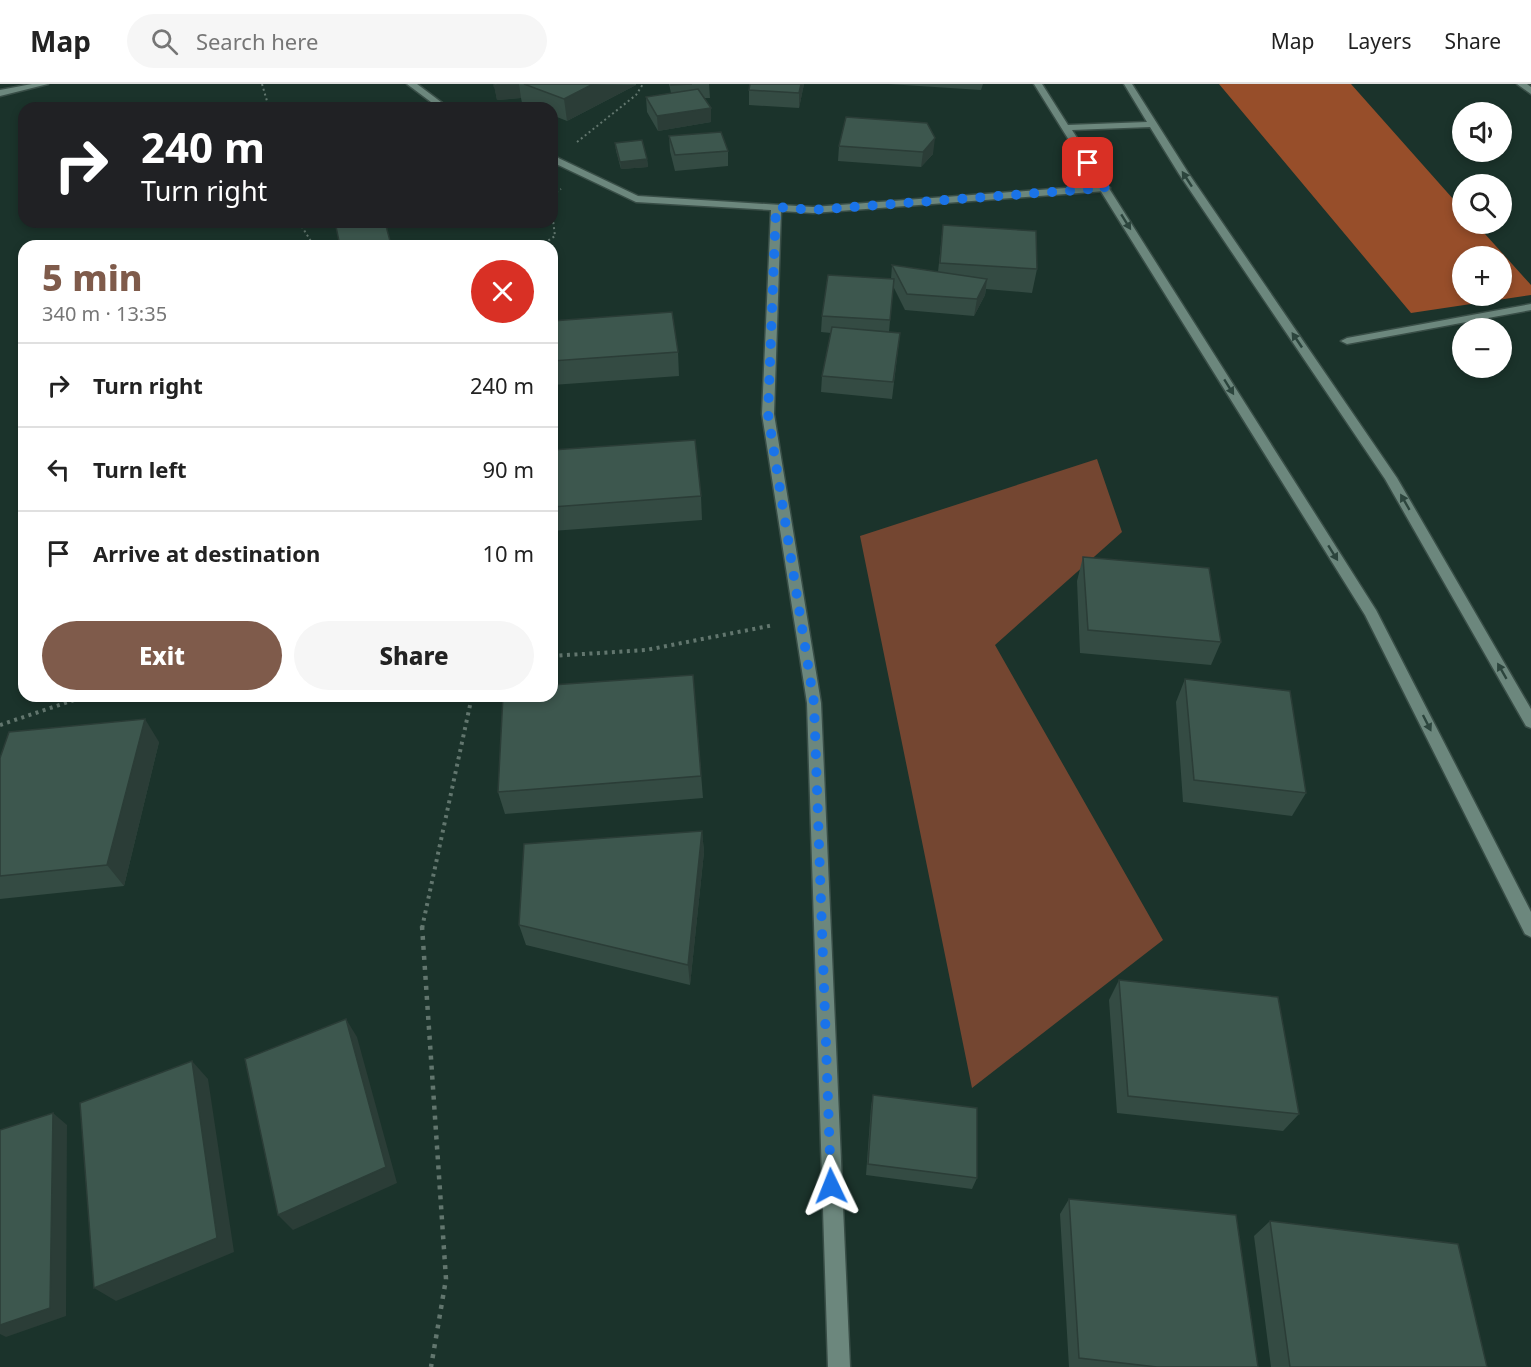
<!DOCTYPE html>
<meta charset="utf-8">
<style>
:root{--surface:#fff;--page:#f6f6f6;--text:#222;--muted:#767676;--line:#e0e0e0;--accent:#7f5b4b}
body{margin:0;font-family:"Noto Sans",sans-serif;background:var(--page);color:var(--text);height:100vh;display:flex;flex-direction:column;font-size:22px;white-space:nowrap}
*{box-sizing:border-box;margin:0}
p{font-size:20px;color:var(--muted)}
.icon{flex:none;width:33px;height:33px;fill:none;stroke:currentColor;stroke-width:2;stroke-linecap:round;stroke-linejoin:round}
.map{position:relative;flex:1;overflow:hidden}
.details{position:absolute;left:18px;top:156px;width:540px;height:462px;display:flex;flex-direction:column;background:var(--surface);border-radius:18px;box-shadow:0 3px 9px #0003}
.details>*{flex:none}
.banner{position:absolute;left:18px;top:18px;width:540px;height:126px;border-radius:18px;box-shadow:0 3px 9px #0003;background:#202124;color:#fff;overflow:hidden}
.controls{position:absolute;left:1452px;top:18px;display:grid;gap:12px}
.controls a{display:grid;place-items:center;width:60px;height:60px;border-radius:50%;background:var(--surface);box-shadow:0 3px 9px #0003;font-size:30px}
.pin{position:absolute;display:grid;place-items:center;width:51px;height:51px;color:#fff;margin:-26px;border-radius:12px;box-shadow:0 3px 9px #0006}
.me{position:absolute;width:66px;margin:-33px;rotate:358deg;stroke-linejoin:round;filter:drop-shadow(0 0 4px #0008)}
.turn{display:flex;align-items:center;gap:21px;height:126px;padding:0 24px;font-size:27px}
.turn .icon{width:78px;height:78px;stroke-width:2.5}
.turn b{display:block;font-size:42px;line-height:51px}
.round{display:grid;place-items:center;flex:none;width:63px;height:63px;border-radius:32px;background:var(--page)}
.headline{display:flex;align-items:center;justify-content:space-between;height:102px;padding:0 24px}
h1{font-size:36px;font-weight:800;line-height:45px;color:var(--accent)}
.cta{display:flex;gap:12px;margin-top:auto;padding:12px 24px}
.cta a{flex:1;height:69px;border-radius:36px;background:var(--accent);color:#fff;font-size:24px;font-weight:800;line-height:69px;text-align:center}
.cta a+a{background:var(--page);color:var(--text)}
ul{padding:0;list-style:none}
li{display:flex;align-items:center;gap:18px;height:84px;padding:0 24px;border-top:2px solid var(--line)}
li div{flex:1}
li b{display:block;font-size:22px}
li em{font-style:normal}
header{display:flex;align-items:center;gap:36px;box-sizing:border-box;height:84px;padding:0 30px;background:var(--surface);border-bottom:2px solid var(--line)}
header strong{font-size:28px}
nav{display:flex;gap:33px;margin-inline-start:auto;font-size:21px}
.search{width:420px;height:54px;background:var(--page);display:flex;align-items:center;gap:15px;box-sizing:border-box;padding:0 21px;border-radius:33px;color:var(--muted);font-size:22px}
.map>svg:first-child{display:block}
.green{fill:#744631}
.forest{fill:#974e2a;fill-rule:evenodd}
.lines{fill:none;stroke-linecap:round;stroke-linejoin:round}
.street-casing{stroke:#394e47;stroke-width:3}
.secondary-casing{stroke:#394e47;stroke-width:3}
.path-far2{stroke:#62766e;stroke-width:2;stroke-dasharray:2 3;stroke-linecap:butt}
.path-far1{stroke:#62766e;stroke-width:4;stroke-dasharray:3 4.5;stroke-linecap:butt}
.path{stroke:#62766e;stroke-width:4.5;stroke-dasharray:4 6;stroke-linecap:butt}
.street{fill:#6c877d;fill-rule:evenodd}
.secondary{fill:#6c877d;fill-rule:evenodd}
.wall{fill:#344b43}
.shaded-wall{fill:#2b3d37}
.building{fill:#3d574e;stroke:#2b3d37;stroke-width:1.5}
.oneway{fill:#2c453d}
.route{stroke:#1a73e8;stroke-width:10;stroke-dasharray:0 18}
</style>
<header>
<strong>Map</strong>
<div class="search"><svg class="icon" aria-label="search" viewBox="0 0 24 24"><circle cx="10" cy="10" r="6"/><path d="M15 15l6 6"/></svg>Search here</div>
<nav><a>Map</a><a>Layers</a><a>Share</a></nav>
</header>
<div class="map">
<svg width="1531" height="1283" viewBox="0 0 1531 1283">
<rect width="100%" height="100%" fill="#1b332b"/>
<path class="green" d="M1097 375 1122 448 995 561 1163 856 972 1004 860 452Z"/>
<path class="forest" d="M1219 0H1351L1462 125V140H1476L1531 201V211L1411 229ZM1462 172H1502V212H1462Z"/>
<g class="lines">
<g class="street-casing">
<path id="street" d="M32 0H48L0 12V6Z
M407 0H417L449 24H439Z
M1517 0H1527L1531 3V10Z
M552 71 638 112 813 123 1105 101 1110 104 1105 107 813 129 781 127 774 330 821 619 850 1283H828L807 619 762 330 771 126 636 118 552 78Z
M1531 220V226L1347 260 1341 257 1347 254Z"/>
</g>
<g class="secondary-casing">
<path id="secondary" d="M1034 0H1042L1068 41 1147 38 1124 0H1132L1189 90 1397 394 1531 625V644L1526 642 1385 395 1179 90 1150 43 1072 46 1376 526 1531 828V853L1525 850 1365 531Z"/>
</g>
<path class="path-far2" d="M262 0 269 24
M577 58 636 11 643 0
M552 111 561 105
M299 138 314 162
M540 162 555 152 552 128"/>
<path class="path-far1" d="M552 572 646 566 774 541
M0 641 86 612
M422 844 472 612"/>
<path class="path" d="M422 842 446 1195 431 1283"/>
<use href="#street" class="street"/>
<use href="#secondary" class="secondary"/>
</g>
<path class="wall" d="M494 0H636V1L567 37 552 31V24H534L522 19 521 14 497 16Z
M669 0H709L710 14H704L711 24V38L658 47 647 28 646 13 671 9Z
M804 0 799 24 749 21V6Z
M888 0H983L981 6Z
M927 39 933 70 921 83 838 77 839 62Z
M669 52 728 67V82L675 87 670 67Z
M615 59 647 75 648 83 621 85 616 67Z
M943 141 1037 185 1032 209 986 205 985 211 974 232 905 226 893 202 889 248 900 249 892 315 821 308 822 292 831 249 821 248 822 232 891 195 892 181 938 188Z
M552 237 678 268 679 292 552 301Z
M552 366 701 412 702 436 552 447Z
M1083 473 1221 558 1211 581 1080 569 1077 497Z
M693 591 703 714 505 730 498 708Z
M1185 595 1306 709 1292 732 1183 718 1176 618Z
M159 658 124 802 0 815V674Z
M702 747 704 768 690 901 526 861 519 841Z
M1119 896 1299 1030 1283 1047 1117 1029 1109 916Z
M873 1011 977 1094 972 1105 866 1091 871 1023Z
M1069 1115 1258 1283H1069L1060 1130Z
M1270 1137 1487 1283H1271L1254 1152Z"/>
<path class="shaded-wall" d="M509 0H519L521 14 497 16 494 2Z
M593 0 636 1 567 37 564 15Z
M801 0H804L799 24V9Z
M711 24V38L658 47 657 32Z
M935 54 933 70 921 83 923 68Z
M647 75 648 83 621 85 620 78Z
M390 157 392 162H358Z
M987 195 985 211 974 232 977 215Z
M145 635 159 658 124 802 107 781Z
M702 747 704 768 690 901 688 881Z
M346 935 357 953 397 1099 293 1146 278 1131Z
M192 977 208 995 234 1168 116 1217 94 1204Z
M53 1029 67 1041 66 1232 6 1253 0 1250V1241Z"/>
<path class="building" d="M494 0H509L494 2Z
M524 0H593L564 15Z
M671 0H692L671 1Z
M750 0H801L799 9 749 6Z
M698 5 711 24 657 32 646 13Z
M846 33 927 39 935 54 923 68 839 62Z
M721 48 728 67 675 71 669 52Z
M642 56 647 75 620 78 615 59Z
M335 138H385L390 157 358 162H340Z
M943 141 1036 147 1037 185 940 179Z
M892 181 987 195 977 215 907 210Z
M828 191 894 195 890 236 822 232Z
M672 228 678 268 552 277V237Z
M832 243 900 249 893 298 822 292Z
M695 356 701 412 552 423V366Z
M1083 473 1209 484 1221 558 1088 546Z
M693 591 701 692 498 708 503 612H552V601Z
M1185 595 1290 607 1306 709 1194 696Z
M145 635 107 781 0 792V674L9 648Z
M702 747 688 881 519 841 524 760Z
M1119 896 1278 913 1299 1030 1128 1012Z
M346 935 386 1083 278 1131 245 975Z
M192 977 217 1154 94 1204 80 1019Z
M873 1011 977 1024V1094L868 1080Z
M53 1029 50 1224 0 1241V1046Z
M1069 1115 1236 1131 1258 1283H1157L1079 1274Z
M1270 1137 1458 1160 1487 1283H1290Z"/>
<defs><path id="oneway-solid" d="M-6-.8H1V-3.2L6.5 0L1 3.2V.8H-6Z" transform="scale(1.5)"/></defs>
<g class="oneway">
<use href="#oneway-solid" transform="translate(1187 95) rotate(-123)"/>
<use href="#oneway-solid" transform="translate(1126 138) rotate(58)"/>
<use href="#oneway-solid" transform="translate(1297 256) rotate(-124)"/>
<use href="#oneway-solid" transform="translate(1229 303) rotate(58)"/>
<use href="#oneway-solid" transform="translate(1405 418) rotate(-120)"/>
<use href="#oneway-solid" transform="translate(1333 469) rotate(58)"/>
<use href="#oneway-solid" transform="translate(1502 587) rotate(-120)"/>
<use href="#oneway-solid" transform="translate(1427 639) rotate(63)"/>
</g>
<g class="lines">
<path class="route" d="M831 1102 814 619 768 330 776 123 813 126 1105 104 1088 79"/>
</g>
</svg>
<div class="controls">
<a><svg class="icon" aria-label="sound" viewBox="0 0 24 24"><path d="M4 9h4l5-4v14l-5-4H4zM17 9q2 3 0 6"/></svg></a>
<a><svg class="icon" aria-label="search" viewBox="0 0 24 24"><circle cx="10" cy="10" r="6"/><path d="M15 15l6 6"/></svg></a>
<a>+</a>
<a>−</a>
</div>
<div class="pin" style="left:1088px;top:79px;background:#d93025"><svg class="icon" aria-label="arrive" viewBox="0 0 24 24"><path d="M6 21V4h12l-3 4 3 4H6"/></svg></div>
<svg class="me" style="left:831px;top:1102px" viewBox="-20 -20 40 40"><path d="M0-17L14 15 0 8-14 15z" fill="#1a73e8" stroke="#fff" stroke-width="4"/></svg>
<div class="banner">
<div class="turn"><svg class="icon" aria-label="right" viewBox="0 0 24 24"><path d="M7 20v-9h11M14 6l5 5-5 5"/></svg><div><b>240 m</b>Turn right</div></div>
</div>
<section class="details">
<div class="headline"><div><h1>5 min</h1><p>340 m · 13:35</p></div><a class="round" style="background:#d93025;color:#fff"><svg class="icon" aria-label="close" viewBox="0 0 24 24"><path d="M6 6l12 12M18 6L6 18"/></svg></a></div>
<ul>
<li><svg class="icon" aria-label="right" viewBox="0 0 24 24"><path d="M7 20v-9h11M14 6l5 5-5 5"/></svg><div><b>Turn right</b></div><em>240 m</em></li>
<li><svg class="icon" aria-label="left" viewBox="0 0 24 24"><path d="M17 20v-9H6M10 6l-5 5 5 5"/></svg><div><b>Turn left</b></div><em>90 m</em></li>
<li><svg class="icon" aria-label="arrive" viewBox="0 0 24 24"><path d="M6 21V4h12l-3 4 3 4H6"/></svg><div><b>Arrive at destination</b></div><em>10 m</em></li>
</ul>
<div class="cta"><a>Exit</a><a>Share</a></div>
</section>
</div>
